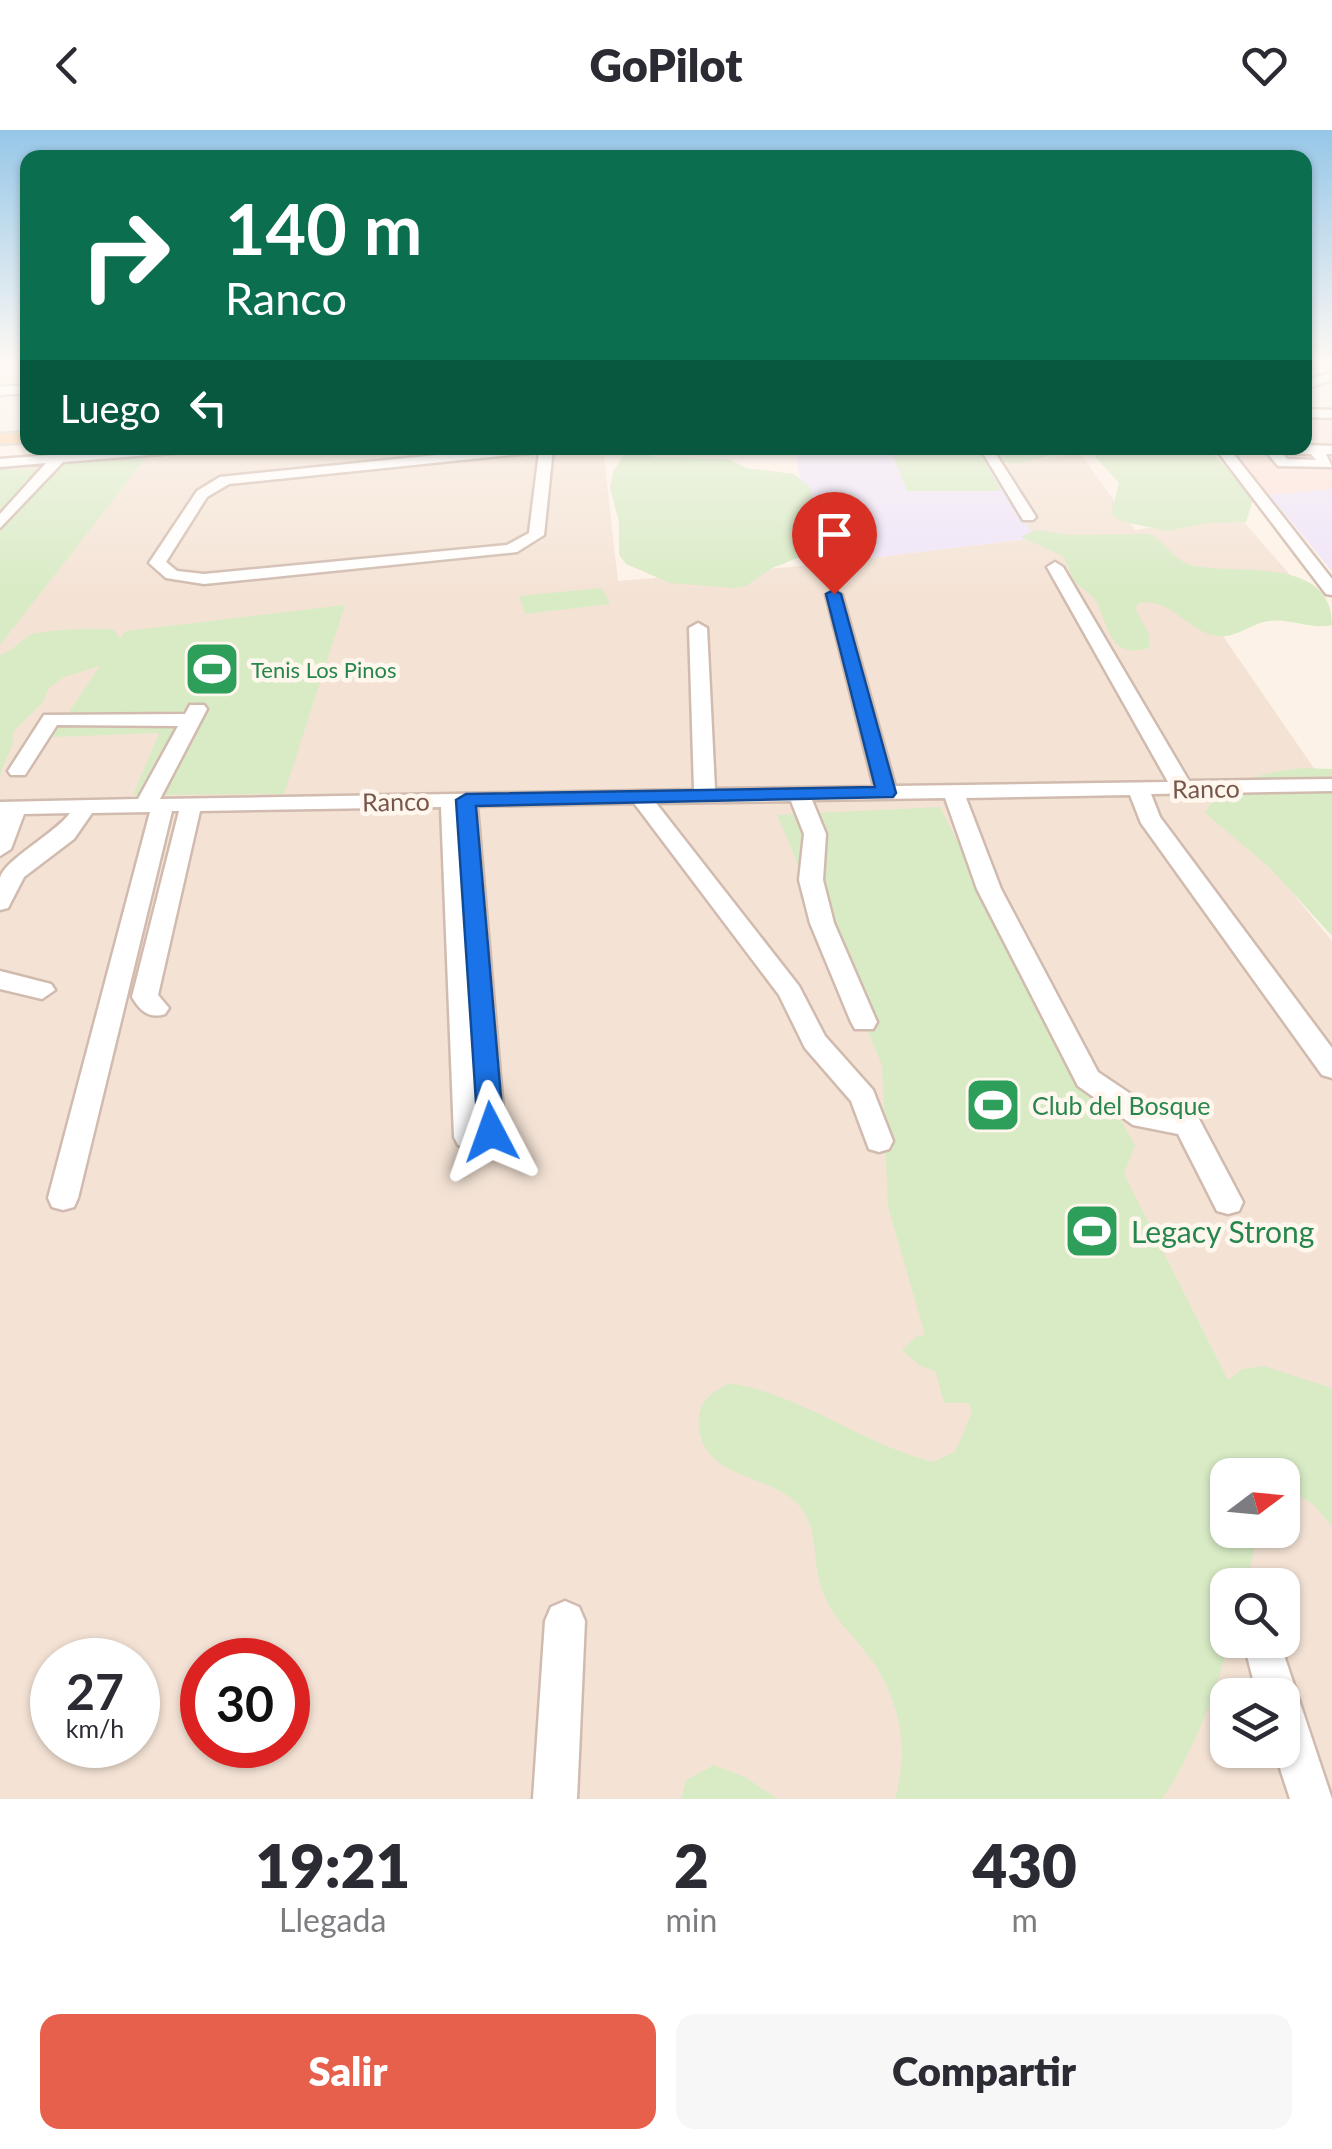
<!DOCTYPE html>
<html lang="es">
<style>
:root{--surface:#fff;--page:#f7f7f7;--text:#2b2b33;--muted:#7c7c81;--accent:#e7604c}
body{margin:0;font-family:Lato,sans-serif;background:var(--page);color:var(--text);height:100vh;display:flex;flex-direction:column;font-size:38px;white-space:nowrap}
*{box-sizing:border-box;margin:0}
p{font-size:32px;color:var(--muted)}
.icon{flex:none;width:55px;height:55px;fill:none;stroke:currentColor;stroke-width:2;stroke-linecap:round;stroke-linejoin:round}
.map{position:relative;height:1669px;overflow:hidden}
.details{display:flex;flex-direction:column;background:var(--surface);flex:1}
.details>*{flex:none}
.guide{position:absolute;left:20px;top:20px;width:1292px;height:305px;border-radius:20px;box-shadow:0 2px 8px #0004;background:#0b6e4f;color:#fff;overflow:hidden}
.needle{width:65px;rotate:74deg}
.buttons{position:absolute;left:1210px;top:1328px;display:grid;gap:20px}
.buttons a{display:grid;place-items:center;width:90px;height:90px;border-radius:20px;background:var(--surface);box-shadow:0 2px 8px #0004;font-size:50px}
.speed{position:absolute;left:30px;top:1508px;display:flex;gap:20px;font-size:50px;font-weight:700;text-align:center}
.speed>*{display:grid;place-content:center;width:130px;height:130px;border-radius:50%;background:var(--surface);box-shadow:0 2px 8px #0004;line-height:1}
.speed small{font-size:25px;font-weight:400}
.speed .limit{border:15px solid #d22;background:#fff;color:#111}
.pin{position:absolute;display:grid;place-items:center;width:85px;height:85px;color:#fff;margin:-102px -42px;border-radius:50% 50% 50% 0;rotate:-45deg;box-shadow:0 0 10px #0007}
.pin .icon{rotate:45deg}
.me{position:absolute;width:110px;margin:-55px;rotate:356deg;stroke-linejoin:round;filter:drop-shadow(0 0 8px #0008)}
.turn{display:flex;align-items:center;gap:35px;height:210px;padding:0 40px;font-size:45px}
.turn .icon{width:130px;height:130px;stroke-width:2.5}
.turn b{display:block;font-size:70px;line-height:85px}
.then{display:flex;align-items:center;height:95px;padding:0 40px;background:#0003;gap:20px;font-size:38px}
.eta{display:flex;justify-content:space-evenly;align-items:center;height:170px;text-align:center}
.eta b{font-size:60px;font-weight:800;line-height:70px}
.button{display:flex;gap:20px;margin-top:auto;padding:20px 40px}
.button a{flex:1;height:115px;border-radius:20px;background:var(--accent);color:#fff;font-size:40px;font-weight:800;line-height:115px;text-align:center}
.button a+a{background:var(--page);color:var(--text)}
header{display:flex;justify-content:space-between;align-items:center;height:130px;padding:0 40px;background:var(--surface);font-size:45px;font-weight:800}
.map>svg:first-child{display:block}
.residential{fill:#f4e3d5;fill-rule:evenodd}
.commercial{fill:#fde2db}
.education{fill:#efe4f9}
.green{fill:#d8ebc5}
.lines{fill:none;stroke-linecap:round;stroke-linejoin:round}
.minor-casing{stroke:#d1bbaf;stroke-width:5}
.major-casing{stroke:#d9d0cd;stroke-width:5}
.minor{fill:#fff;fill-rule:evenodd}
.major{fill:#fbd1a0;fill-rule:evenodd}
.route{fill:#1a73e8;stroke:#114b97;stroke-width:2.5}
.labels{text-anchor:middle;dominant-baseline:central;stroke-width:9;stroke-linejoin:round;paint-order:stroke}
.far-leisure-label{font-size:22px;fill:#27864d;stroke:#fff7ee;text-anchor:start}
.street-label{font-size:25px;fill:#77564b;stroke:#fff7ee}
.leisure-label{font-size:25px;fill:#27864d;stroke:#fff7ee;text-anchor:start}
.near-leisure-label{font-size:30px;fill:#27864d;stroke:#fff7ee;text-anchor:start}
</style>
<header><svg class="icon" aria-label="back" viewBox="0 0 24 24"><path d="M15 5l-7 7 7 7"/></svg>GoPilot<svg class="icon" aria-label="heart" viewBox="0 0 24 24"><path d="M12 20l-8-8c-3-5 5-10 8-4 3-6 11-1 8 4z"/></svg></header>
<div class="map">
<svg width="1332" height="1669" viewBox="0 0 1332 1669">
<rect width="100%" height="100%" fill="#fdf2e7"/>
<path class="residential" d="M234 318H603L618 451 813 435 1034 408 991 337 1080 323 1135 400 1238 385 1324 484 1209 486 1318 644 1214 668 1332 811V1669H0V337ZM1228 1345H1282V1400H1228ZM1228 1455H1282V1510H1228ZM52 1530H138V1615H52ZM202 1530H288V1615H202ZM1228 1565H1282V1620H1228Z"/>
<path class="commercial" d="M1305 277 1332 278V359L1269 365 1232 318H1305Z"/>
<path class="education" d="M795 318H979L1035 408 813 435Z
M1332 359V441L1269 365Z"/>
<path class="green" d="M628 318H761L734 322 662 318 653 320 650 327 729 329 746 338 794 344 809 356 814 370 805 425 772 438 746 456 734 458 670 453 626 434 619 425V392L610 358 613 342Z
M890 318H978L1001 361H907Z
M993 318H1205L1246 354 1254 367 1246 392 1206 393 1168 401 1123 392 1111 384 1119 353 1091 322C1052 315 1031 340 1003 332Z
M148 325 0 515V339L35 340 42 334Z
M1035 400 1070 405 1149 404C1165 411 1172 429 1191 435 1235 446 1332 424 1332 495 1311 500 1290 488 1269 491 1247 494 1233 513 1208 504 1184 495 1166 466 1137 474L1136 480 1150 506 1149 518C1108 530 1109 495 1096 471 1091 462 1078 458 1073 449 1069 441 1068 434 1063 426L1021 407Z
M602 458 610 474 525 484 519 466Z
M345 475 284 664 133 665 159 603 52 607 100 536 64 547 49 558 43 572 14 601C15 620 1 631 0 650V525C15 520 21 509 33 504 43 500 103 497 114 500L120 509 126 501Z
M1304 638 1332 639V806L1269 737 1205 683C1223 649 1268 642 1304 638Z
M940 677 1086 965 1117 984 1135 1015 1124 1044 1228 1250 1242 1239 1264 1236 1332 1258V1397L1314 1375 1287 1358 1283 1362 1282 1345H1228V1400H1259L1246 1455H1228C1228 1475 1230 1500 1227 1517 1218 1561 1188 1632 1162 1669H895C908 1625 902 1579 877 1538 859 1509 832 1491 821 1457 812 1430 819 1402 801 1378 775 1343 705 1352 699 1298 696 1273 710 1263 730 1253 802 1265 862 1314 933 1332L955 1322 972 1282 969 1273H944L935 1241 920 1236 902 1220 917 1206 925 1205 888 1077 882 935 777 685Z
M714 1635 745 1647 778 1669H681L686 1650Z"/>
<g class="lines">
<g class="minor-casing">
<path id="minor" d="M1332 242V250L1305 259V251Z
M28 255V263L0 265V257Z
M1305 279 1332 280V288L1305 287Z
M1305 315 1332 316V324H1326L1332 337 1278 336 1264 319ZM1282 323 1311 324 1316 330 1287 329Z
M142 318H193L186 322 63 332 0 398V384L46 333 0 337V329Z
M506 318H553L544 405 517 422 204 454 166 448 149 433 197 361 220 347ZM539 322 529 403 507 415 204 444 177 441 166 432 207 367 229 354Z
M980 318H992L1036 387 1033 390H1023Z
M1215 318H1229L1332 449V465L1326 464Z
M1055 432 1063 437 1189 651 1332 649V661L1151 664 1160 687 1332 918V948L1322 945 1141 693 1130 665 966 668 1001 759 1098 942 1150 977 1198 987 1243 1072 1239 1081 1228 1084 1217 1081 1178 1004 1133 995 1078 956 977 759 945 668 812 670 826 704 823 750 834 793 877 892 873 899H855L851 892 810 793 799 750 804 704 791 671 656 673 799 856 825 906 873 960 893 1011 889 1019 879 1022 869 1019 851 971 805 918 779 865 634 673 477 676 505 1003 501 1011 468 1018 458 1015 454 1007 441 677 200 681 158 865 169 878 165 884C149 889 140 881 132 867L179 681H172L78 1068 74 1077 63 1080 52 1077 48 1068 150 682 92 683 74 709 24 747 8 778 0 780C0 771 0 758 0 748 4 730 56 703 70 683L24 684 11 719 0 726V672L138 669 178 596 57 595 25 645H11L8 641 44 585 185 584 190 575H204L207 579 160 669 694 660 689 498 698 493 707 498 715 659 874 657 826 465 834 460 842 465 895 656 1168 652 1047 437Z
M0 841 51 854 55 860 42 869 0 859Z
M565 1471 579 1477 585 1491 577 1669H533L545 1491 551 1477Z
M1243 1510H1279L1332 1669H1290L1274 1620H1282V1565H1257Z"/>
</g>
<g class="major-casing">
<path id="major" d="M1305 230H1332V234L1305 235Z
M28 302V312L0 314V304Z"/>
</g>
<use href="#minor" class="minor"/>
<use href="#major" class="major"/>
</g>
<linearGradient id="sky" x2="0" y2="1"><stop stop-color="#96c7e8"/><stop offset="0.5" stop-color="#fef9f4"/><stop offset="1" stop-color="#fef9f4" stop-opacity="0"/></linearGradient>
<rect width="1332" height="464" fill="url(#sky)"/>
<path class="route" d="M834 460 841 464 896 663 893 667 476 676 504 1002 500 1010H482L478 1002 456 670 466 664 875 657 826 464Z"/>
<defs>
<g id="stadium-square" transform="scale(2.875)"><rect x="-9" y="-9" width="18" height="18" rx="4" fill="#2e9e5b" stroke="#fff7ee"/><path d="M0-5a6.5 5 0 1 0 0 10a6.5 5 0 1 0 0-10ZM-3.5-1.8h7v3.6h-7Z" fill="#fff"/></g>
</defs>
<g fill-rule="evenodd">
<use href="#stadium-square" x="212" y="539"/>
<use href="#stadium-square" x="993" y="975"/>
<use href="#stadium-square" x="1092" y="1101"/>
</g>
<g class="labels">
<g class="far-leisure-label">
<text x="251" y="539">Tenis Los Pinos</text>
</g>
<g class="street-label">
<text transform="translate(1206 658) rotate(-1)">Ranco</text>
<text transform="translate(396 671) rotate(-1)">Ranco</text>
</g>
<g class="leisure-label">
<text x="1032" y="975">Club del Bosque</text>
</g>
<g class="near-leisure-label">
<text x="1131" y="1101">Legacy Strong</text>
</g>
</g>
</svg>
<div class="buttons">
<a><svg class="needle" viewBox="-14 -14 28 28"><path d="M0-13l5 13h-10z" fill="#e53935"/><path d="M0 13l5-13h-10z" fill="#7c7c81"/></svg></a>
<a><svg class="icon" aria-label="search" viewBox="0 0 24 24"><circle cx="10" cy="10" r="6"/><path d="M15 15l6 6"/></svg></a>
<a><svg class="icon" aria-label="layers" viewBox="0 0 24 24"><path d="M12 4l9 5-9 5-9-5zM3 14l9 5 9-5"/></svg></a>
</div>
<div class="speed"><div>27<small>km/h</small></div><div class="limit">30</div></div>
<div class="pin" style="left:834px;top:464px;background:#d93025"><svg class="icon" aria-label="arrive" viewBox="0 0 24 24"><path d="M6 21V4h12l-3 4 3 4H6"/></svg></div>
<svg class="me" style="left:491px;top:1002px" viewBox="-20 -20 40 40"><path d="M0-17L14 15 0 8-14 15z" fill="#1a73e8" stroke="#fff" stroke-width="4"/></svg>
<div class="guide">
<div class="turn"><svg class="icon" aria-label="right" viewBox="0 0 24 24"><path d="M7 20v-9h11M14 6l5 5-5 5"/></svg><div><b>140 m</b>Ranco</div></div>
<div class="then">Luego<svg class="icon" aria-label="left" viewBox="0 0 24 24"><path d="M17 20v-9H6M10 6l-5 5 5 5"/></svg></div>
</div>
</div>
<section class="details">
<div class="eta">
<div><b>19:21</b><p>Llegada</p></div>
<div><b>2</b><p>min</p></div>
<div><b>430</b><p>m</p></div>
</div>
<div class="button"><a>Salir</a><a>Compartir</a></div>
</section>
